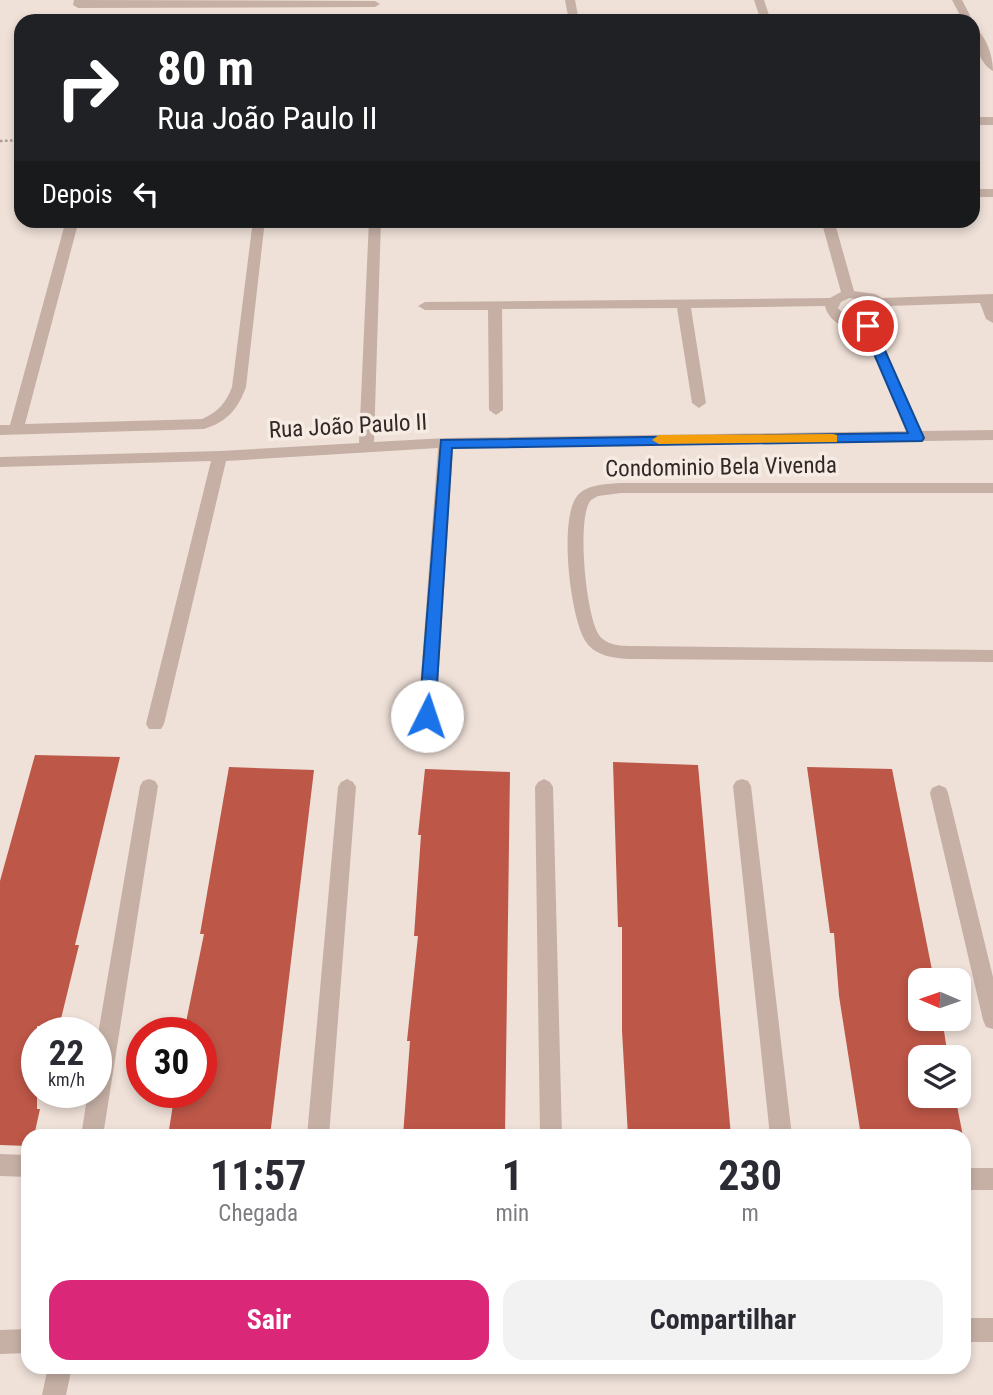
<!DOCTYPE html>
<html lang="pt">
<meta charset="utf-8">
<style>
:root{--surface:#fff;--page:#f2f2f3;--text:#2b2b33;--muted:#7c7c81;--accent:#db2777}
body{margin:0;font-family:"Roboto Condensed",sans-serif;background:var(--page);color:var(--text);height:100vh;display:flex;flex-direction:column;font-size:26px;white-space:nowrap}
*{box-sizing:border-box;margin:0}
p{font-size:23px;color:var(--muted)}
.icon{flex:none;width:38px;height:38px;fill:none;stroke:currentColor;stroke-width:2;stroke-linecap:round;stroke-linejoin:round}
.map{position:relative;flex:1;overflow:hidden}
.side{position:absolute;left:21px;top:1129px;width:950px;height:245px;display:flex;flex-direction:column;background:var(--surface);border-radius:21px;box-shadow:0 4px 10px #0003}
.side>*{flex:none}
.top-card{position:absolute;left:14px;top:14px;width:966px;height:214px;border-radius:21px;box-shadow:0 4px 10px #0003;background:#202124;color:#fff;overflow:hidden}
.needle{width:46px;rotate:272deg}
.controls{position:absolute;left:908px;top:968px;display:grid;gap:14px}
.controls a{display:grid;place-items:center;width:63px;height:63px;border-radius:14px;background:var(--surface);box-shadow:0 4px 10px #0003;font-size:35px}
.speed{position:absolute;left:21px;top:1017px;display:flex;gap:14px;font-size:35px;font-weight:700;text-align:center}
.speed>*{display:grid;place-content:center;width:91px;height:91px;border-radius:50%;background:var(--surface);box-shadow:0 4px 10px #0003;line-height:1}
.speed small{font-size:18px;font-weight:400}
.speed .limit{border:10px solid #d22;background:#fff;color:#111}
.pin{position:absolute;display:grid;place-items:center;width:60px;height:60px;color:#fff;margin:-30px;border:4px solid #fff;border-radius:50%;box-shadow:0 2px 7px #0007}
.me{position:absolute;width:77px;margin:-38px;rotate:4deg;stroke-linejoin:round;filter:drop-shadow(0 0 5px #0008)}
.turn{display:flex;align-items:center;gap:24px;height:147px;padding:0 28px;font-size:32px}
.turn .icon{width:91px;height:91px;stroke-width:2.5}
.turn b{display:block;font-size:49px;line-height:60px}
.then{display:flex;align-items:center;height:66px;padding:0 28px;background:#0003;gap:14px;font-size:26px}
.eta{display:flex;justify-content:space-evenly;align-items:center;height:119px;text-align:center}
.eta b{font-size:42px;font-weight:700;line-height:49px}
.action{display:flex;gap:14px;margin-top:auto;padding:14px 28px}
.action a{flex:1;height:80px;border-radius:21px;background:var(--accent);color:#fff;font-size:28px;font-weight:700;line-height:80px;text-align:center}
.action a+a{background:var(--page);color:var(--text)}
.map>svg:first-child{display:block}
.building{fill:#bd5748}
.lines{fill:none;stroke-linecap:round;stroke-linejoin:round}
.path{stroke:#b19a90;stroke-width:2.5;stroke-dasharray:2.5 2.5;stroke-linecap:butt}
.minor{fill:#c6b0a5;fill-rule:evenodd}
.route{fill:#1a73e8;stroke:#114b97;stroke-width:2}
.slow{fill:#f59e0b}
.labels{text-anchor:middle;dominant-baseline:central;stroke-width:7;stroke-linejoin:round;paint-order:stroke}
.street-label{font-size:23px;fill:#322826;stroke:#f7ece4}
</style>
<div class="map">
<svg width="993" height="1395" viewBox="0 0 993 1395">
<rect width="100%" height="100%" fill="#efe1d8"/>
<path class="building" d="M35 755 120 757 75 945H79L59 1027 37 1026V1109H40L34 1136H28V1146L0 1145V881Z
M613 762 698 765 731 1136H628L622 1031V927H618Z
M229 767 314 770 270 1136H168L175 1092H201V1032H184L204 934H200Z
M807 767 892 769 934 980H920V1018H942L948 1057H920V1096H955L963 1136H861L839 996 834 933H830Z
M425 769 510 772 505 1136H403L410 1041H407L418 936H414L421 835H418Z"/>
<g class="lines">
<path class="path" d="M0 141 21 140"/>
<path class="minor" d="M74 0 375 1 380 4 375 7 78 8 73 5Z
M565 0H575L579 21H569Z
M754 0H764L771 21H761Z
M952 0H962L973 21V22L963 21Z
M973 27C986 34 993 56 993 71 980 64 973 42 973 27Z
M973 117H993V125H973Z
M973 189H993V197H973Z
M66 220H79L25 424 202 419C218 412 226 403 232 387L253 220H265L246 387C238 409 227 422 204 429L0 435V425H10Z
M369 220H381L374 442 446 438 907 431 863 330C847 332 828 321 825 306L691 308 706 403 699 408 692 403 677 308 502 309 503 410 496 415 489 410 488 310H425L418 306 425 302 830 298 841 292 821 220H834L854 291 875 294 882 298 993 294V323L986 319 980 303 889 306 891 311 884 322 876 327 921 431 993 430V440L453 448 436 716 433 721H421L418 716 438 448 226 461 164 724 161 729H149L146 724 211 461 0 467V457L220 451 359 443ZM849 298 867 300 875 305 877 311 866 321 848 319 838 308 841 302Z
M621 483H993V493H621L598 496 591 500C576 517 586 616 599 635 607 646 622 646 635 646L993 650V662L635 659C618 659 596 657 586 642 570 619 557 511 580 493 590 484 608 484 621 483Z
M149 779 155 781 158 786 103 1136H81L88 1092H96V1046L140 786 143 781Z
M347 779 353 782 356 787 329 1136H307L338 787 341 782Z
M544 779 550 782 553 787 562 1136H540L535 787 538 782Z
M742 779 748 781 751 786 792 1136H770L733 786 736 781Z
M939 785 946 788 948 793 993 977V1029L986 1027 983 1020 930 793 932 788Z
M0 1154 28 1155V1177L0 1176Z
M964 1168H993V1190H964Z
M964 1318H993V1342H964Z
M28 1329V1353L0 1354V1330Z
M48 1367H72L66 1395H42Z"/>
</g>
<path class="route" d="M868 322 874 326 924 438 922 441 452 448 435 716 433 721H421L419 716 441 440 908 433 862 326Z"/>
<path class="slow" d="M833 434 837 435V442L659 444 652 440 659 435Z"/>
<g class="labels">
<g class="street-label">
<text transform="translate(348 426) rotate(-3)">Rua João Paulo II</text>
<text transform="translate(721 467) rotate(-1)">Condominio Bela Vivenda</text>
</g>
</g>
</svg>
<div class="controls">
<a><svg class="needle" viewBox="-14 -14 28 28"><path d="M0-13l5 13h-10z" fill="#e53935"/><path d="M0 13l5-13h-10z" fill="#7c7c81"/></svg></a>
<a><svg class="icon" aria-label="layers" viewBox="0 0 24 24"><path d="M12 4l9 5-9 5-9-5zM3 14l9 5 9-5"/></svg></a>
</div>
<div class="speed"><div>22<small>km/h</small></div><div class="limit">30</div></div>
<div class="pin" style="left:868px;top:326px;background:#d93025"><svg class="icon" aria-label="arrive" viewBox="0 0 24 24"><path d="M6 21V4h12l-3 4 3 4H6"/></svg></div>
<svg class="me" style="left:427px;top:716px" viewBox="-20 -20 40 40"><circle r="19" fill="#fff"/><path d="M0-13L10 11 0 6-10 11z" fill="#1a73e8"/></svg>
<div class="top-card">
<div class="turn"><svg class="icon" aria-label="right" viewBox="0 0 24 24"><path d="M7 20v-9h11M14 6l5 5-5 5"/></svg><div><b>80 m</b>Rua João Paulo II</div></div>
<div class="then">Depois<svg class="icon" aria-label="left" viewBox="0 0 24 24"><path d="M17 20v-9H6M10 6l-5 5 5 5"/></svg></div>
</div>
<section class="side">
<div class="eta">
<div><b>11:57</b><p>Chegada</p></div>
<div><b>1</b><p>min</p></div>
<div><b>230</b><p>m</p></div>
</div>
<div class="action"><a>Sair</a><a>Compartilhar</a></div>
</section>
</div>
